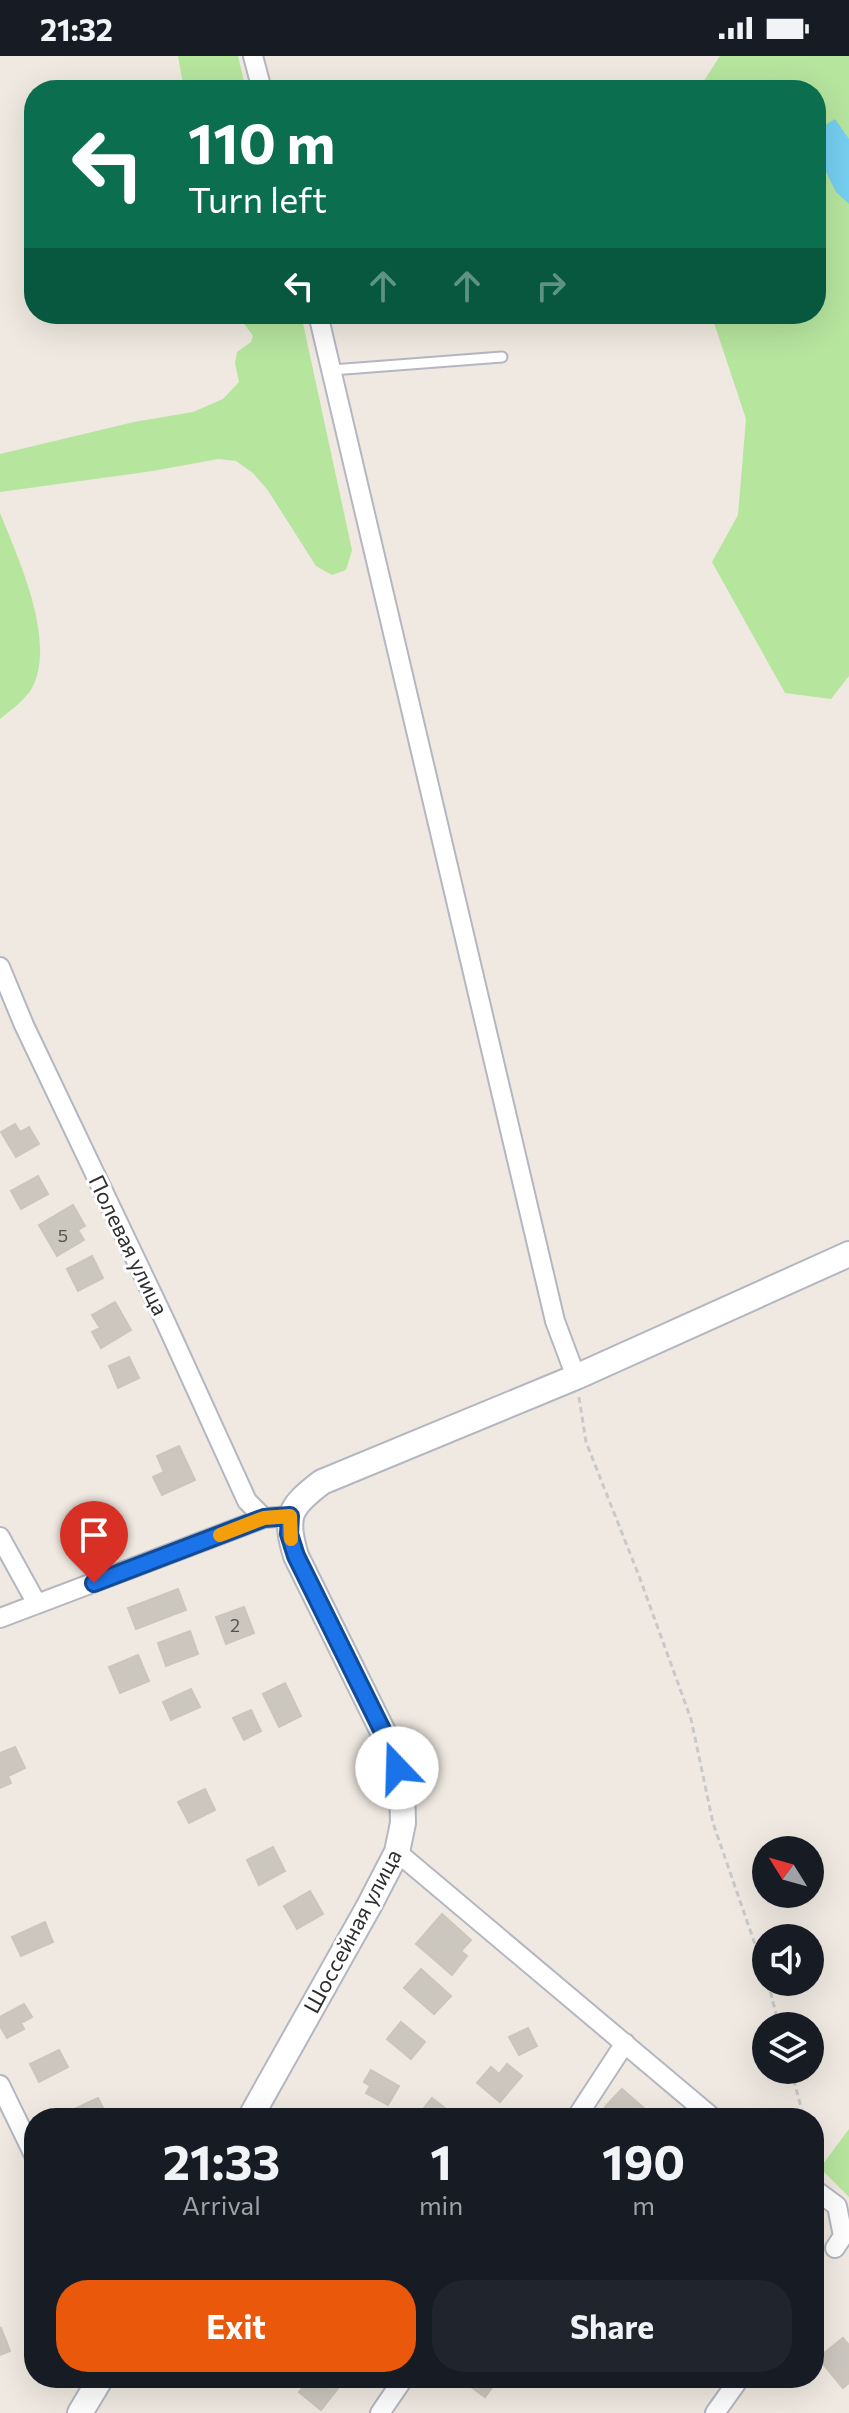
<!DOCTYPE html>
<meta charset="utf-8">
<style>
:root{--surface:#171b24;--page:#20242c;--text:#f1f3f6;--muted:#9ea1a6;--accent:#ea580c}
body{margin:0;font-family:Commissioner,sans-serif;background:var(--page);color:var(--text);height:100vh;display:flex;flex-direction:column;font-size:30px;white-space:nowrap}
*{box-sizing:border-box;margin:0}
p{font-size:26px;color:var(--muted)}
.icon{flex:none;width:44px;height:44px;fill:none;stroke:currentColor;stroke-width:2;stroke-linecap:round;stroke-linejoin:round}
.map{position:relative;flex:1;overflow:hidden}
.panel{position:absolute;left:24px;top:2052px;width:800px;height:280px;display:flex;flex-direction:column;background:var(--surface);border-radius:32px;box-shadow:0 8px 32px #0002}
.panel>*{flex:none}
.banner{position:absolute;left:24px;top:24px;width:802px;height:244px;border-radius:32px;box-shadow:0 8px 32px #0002;background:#0b6e4f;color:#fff;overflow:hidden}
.needle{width:52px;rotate:307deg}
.controls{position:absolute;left:752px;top:1780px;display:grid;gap:16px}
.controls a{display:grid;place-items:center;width:72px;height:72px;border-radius:50%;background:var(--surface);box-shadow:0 8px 32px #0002;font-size:40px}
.pin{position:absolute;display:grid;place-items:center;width:68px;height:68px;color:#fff;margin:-82px -34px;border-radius:50% 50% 50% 0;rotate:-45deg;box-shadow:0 0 8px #0007}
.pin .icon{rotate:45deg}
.me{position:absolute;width:88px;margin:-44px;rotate:339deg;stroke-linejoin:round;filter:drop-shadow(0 0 6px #0008)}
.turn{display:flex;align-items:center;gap:28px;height:168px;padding:0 32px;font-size:36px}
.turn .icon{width:104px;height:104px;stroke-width:2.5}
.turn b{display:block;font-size:56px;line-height:68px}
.lanes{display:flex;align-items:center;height:76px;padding:0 32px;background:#0003;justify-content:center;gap:40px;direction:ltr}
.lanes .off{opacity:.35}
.eta{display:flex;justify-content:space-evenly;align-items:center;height:136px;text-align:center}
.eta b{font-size:48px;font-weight:700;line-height:56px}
.primary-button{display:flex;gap:16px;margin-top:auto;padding:16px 32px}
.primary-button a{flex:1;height:92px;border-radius:32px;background:var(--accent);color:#fff;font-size:32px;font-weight:700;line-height:92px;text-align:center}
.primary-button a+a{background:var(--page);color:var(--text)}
.status{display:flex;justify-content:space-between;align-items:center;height:56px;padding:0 40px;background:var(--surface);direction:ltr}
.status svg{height:22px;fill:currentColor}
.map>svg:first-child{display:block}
.green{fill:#b6e59e}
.water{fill:#75cff0}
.building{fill:#cbc7bf;stroke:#cbc5ba;stroke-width:2}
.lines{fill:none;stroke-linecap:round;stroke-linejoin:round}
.lane-casing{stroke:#b4b7c1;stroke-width:13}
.street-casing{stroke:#b4b7c1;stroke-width:22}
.secondary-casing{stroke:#b4b7c1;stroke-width:28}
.path{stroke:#c9c9c9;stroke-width:3;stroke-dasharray:6 4;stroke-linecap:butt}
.lane{stroke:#fff;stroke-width:9}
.street{stroke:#fff;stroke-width:18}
.secondary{stroke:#fff;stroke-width:24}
.route-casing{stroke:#114b97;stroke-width:20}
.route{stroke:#1a73e8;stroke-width:14}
.slow{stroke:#f59e0b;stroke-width:14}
.labels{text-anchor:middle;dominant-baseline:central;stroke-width:6;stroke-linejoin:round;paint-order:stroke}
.number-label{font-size:18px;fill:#555452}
.street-label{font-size:22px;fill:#2e2e2e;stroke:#fff}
</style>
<div class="status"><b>21:32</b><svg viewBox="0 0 49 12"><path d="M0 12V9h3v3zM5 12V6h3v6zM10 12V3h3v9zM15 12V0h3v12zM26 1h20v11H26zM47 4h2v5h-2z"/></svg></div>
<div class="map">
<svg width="849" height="2357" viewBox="0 0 849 2357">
<rect width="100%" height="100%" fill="#efe9e1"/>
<path class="green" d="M178 0H238L246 34H184Z
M720 0H849V620L831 643 785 637 712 506 738 459 746 363 711 258H816V34H698Z
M237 258H301L352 494 346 514 332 519 316 510 267 433 253 417 236 405 218 403 153 415 0 436V398L134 366 193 356 223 343 239 326 235 307 237 296 251 286 253 280Z
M0 457C18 502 57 585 32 632 26 643 10 655 0 663Z
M849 2073V2141L820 2112Z"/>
<path class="water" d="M835 63 849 83V148L836 136 816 96V75Z"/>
<path class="building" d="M15 1068 20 1076 29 1071 39 1088 16 1101 1 1076Z
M38 1120 48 1138 21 1153 11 1135Z
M73 1149 85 1170 78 1174 84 1184 57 1200 39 1169Z
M92 1200 103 1222 78 1235 67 1213Z
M115 1246 131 1274 101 1292 92 1276 100 1272 92 1259Z
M129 1301 139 1322 118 1332 109 1310Z
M179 1390 195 1424 162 1439 153 1421 164 1416 157 1400Z
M178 1533 186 1554 136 1573 128 1552Z
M244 1551 254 1577 226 1588 216 1561Z
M190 1575 198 1598 166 1610 158 1587Z
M138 1599 149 1625 120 1637 109 1611Z
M285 1627 301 1660 279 1671 263 1638Z
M191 1633 200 1651 171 1664 163 1646Z
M251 1654 261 1675 244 1684 233 1662Z
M15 1691 25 1712 8 1720 11 1727 0 1732V1697Z
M205 1733 215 1754 189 1767 178 1746Z
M273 1791 285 1815 259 1829 247 1804Z
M310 1835 323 1858 297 1873 284 1850Z
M442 1858 471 1884 461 1895 467 1900 452 1919 416 1888Z
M45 1866 53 1886 21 1900 12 1881Z
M421 1913 451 1940 434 1958 404 1932Z
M24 1948 32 1961 21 1967 24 1973 7 1982 0 1970V1961Z
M401 1966 425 1986 411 2003 387 1983Z
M528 1972 537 1990 519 1999 509 1981Z
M59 1994 68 2011 39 2026 30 2008Z
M507 2008 522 2020 500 2046 477 2027 491 2011 499 2018Z
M371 2014 399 2030 388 2049 366 2037 370 2030 364 2026Z
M622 2033 645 2053 637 2062H617L605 2051Z
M98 2042 108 2062H60L59 2060Z
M432 2042 455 2060 453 2062H426L420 2057Z
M1 2272 10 2295 0 2299V2273Z
M843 2282 849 2289V2327L843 2332 818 2302Z
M310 2322H328L339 2331 321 2354 299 2336Z
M459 2322H499L485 2341Z"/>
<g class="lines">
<g class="lane-casing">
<path id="lane" d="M332 314 502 301"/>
</g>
<g class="street-casing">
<path id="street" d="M253 0 262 34
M318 258 555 1265 576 1321
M0 911 24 969 165 1265 247 1445 264 1462
M0 1481 37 1548
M0 1562 264 1462 290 1460
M397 1796 713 2062
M0 2029 34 2099
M576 2062 625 1987
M814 2133 837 2150 843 2180 835 2192
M380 2357 404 2322
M715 2357 740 2322"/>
</g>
<g class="secondary-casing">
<path id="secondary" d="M250 2062 369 1850 397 1796 403 1767 402 1730 392 1694 296 1500C284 1460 289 1451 322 1426L576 1321 849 1198
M80 2357 101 2322"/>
</g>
<path class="path" d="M579 1341 586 1386 639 1520 691 1663 713 1767 766 1920
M768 1926 779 1970
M791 2014 804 2062
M814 2097 820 2117"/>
<use href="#lane" class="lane"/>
<use href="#street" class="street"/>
<use href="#secondary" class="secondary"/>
</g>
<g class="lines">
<g class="route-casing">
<path id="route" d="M94 1527 264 1462 290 1460 289 1478 296 1500 392 1694 397 1712"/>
</g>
<use href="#route" class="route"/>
<path class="slow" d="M220 1479 264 1462 290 1460 291 1483"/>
</g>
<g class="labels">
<g class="number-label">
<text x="63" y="1179">5</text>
<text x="235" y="1569">2</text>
</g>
<g class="street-label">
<text transform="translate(129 1189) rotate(64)">Полевая улица</text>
<text transform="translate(352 1875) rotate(-62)">Шоссейная улица</text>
</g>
</g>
</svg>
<div class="controls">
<a><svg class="needle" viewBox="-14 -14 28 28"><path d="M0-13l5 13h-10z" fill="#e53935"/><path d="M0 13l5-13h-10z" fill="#9ea1a6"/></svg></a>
<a><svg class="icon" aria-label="sound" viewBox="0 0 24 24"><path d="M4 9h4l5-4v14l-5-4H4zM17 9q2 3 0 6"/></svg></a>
<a><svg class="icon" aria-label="layers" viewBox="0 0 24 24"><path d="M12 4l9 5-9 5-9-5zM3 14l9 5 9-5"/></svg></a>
</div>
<div class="pin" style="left:94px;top:1527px;background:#d93025"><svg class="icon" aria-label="arrive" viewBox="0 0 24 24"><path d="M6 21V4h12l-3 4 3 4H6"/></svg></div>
<svg class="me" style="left:397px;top:1712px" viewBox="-20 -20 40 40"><circle r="19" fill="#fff"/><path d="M0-13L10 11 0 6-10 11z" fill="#1a73e8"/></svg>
<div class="banner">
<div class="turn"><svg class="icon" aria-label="left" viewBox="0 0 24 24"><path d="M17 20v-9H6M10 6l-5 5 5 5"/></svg><div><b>110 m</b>Turn left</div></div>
<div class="lanes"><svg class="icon" aria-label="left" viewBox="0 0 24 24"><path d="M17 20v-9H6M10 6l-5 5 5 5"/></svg><svg class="icon off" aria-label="ahead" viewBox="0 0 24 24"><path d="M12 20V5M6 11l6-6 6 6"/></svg><svg class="icon off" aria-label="ahead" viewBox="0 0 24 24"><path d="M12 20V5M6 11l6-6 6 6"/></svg><svg class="icon off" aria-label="right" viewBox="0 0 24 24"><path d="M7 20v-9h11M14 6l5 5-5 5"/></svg></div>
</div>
<section class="panel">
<div class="eta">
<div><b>21:33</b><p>Arrival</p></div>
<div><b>1</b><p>min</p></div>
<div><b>190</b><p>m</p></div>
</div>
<div class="primary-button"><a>Exit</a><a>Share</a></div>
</section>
</div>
